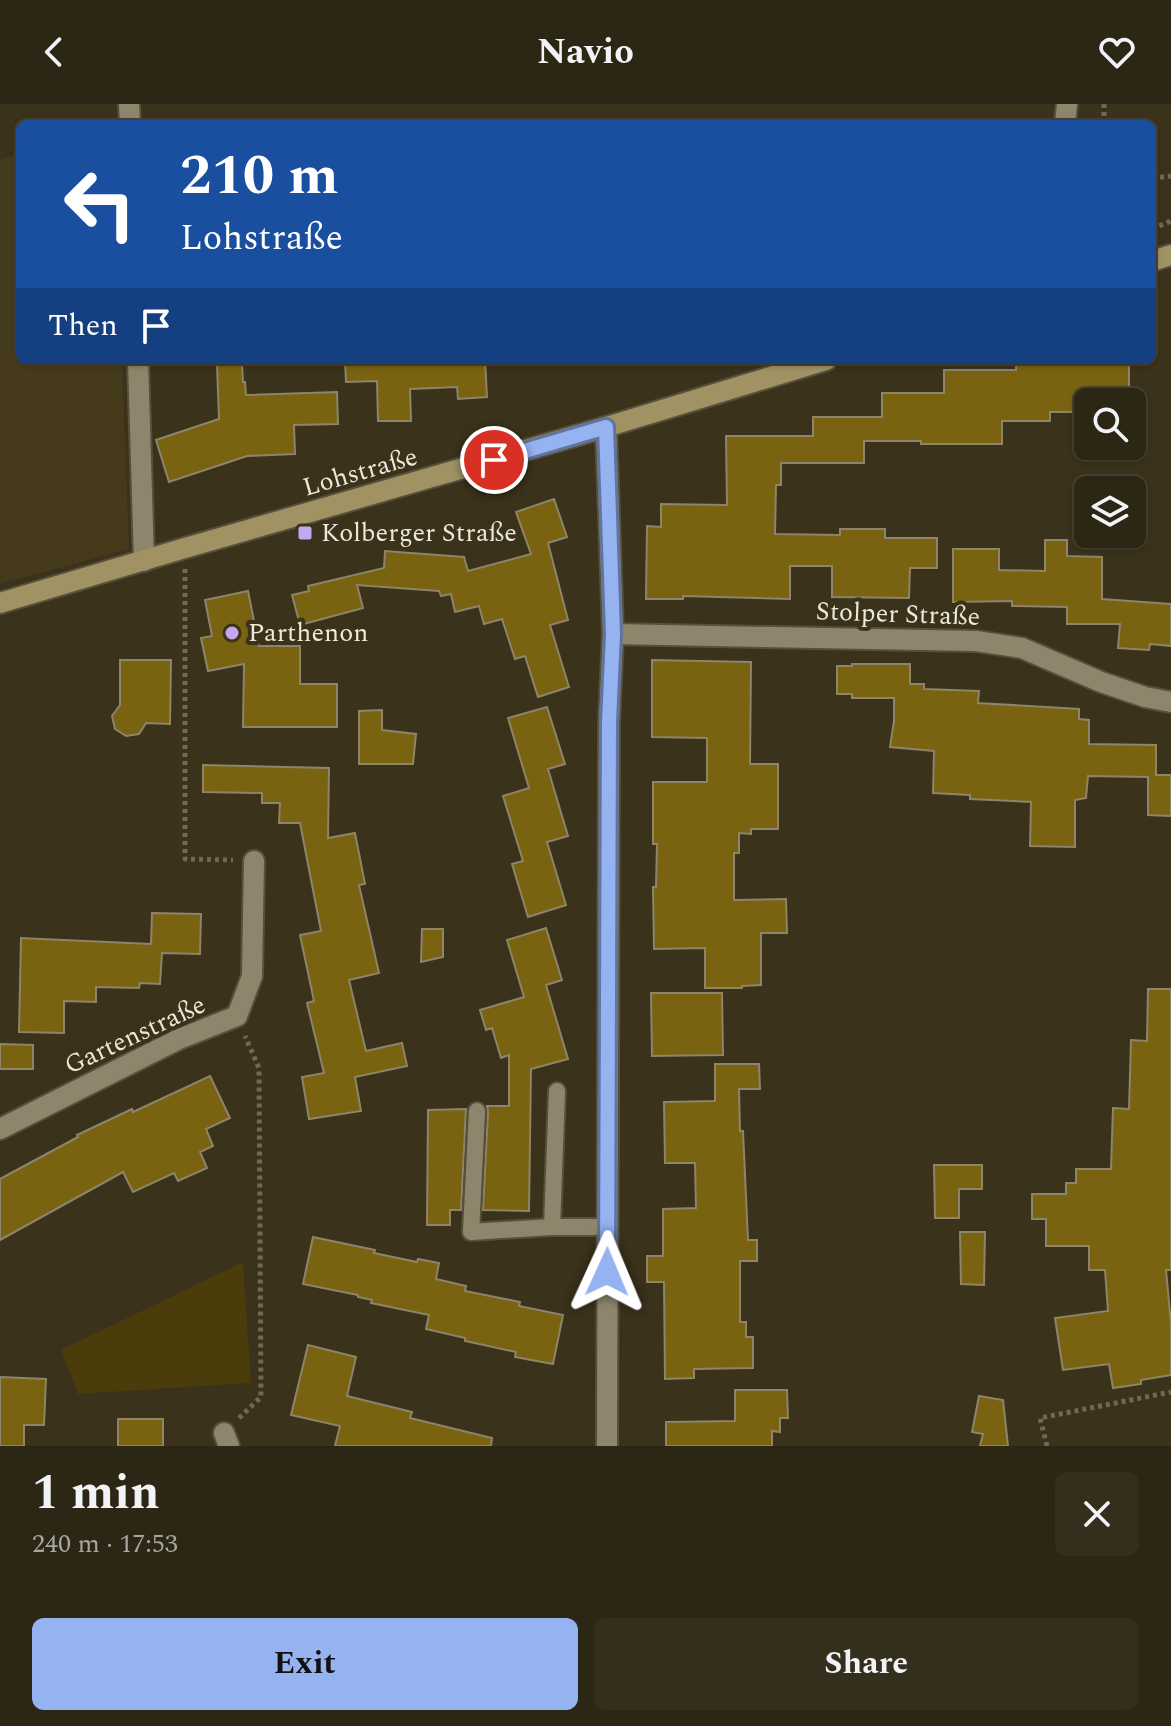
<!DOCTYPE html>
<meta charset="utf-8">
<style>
:root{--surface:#2c2614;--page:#342e1d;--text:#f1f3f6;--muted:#a6a5a0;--line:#484334;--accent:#95b2f1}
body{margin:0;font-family:Spectral,serif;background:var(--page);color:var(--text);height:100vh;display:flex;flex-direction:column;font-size:30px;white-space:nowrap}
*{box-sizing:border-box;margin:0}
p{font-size:26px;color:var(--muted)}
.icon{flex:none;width:44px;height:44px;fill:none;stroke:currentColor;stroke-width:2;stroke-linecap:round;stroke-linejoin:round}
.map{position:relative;height:1342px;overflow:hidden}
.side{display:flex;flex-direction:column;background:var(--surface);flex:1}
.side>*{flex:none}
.hud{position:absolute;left:16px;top:16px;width:1140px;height:244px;border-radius:12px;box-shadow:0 2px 6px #0004,0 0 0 2px var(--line);background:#1a4fa0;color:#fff;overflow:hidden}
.fabs{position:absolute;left:1074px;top:284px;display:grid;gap:16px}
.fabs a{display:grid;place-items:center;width:72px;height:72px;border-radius:12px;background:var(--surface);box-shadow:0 2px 6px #0004,0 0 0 2px var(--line);font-size:40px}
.pin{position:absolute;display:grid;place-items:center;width:68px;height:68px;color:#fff;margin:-34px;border:4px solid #fff;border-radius:50%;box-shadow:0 2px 8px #0007}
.me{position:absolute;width:88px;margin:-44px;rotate:1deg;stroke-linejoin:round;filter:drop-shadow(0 0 6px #0008)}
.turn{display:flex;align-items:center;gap:28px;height:168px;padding:0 32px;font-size:36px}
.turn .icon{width:104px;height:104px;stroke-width:2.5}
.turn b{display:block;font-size:56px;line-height:68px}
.then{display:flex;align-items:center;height:76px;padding:0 32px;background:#0003;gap:16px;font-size:30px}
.round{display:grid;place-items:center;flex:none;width:84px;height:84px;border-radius:12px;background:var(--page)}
.summary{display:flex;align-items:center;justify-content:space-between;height:136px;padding:0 32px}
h1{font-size:48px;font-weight:700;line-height:60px}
.primary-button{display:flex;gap:16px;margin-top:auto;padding:16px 32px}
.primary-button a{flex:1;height:92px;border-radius:12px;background:var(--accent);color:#111;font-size:32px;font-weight:700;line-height:92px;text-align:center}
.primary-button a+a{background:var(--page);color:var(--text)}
header{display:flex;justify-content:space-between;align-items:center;height:104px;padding:0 32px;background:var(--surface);font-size:36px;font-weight:700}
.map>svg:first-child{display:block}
.built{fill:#453b1c}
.green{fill:#4a3c0b}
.building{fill:#796310;stroke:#8d846a;stroke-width:2}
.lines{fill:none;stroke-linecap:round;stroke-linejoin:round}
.service-casing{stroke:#56503c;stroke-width:20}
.minor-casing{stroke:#56503c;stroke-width:24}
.secondary-casing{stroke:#56503c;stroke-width:24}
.path{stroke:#706955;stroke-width:5;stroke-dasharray:4 4;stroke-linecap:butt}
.service{stroke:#8e866c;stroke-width:16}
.minor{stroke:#8e866c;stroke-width:20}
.secondary{stroke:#a09263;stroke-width:20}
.route-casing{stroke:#61749d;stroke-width:20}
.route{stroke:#95b2f1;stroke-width:14}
.poi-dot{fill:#c5a7f1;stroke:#3a321b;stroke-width:3}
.labels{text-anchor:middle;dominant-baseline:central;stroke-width:8;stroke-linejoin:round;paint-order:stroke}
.street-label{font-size:26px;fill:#ede8da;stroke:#3a321b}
.poi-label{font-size:26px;fill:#ede8da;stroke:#3a321b;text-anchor:start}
</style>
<header><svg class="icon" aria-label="back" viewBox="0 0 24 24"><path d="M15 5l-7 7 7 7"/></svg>Navio<svg class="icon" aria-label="heart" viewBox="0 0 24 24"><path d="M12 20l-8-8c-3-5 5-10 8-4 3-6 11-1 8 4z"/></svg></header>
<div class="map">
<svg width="1171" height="1342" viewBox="0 0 1171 1342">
<rect width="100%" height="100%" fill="#3a321b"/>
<path class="built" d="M20 50V256H122L129 445 0 480V56Z"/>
<path class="green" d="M243 1158 251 1279 78 1290 61 1246Z"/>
<path class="building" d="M345 256H485L487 293 458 295 457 283 410 285 411 317H378L377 277 346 278Z
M1016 256H1129V298H1088V308H1050V317H1002V340H921V337H864V359H781V381H776L775 430 840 431V425H885V434H937V464H910L909 494 832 493V462H790V495L683 492V495H646L647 422 661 423V400L727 401 726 332H813V313H882V289H944V266H1016Z
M217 260H242L243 278H245L246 291 337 288 338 320 294 321 295 350 247 352 169 378 156 336 219 315Z
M554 395 567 433 548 439 568 516 550 521 569 583 538 593 525 552 515 555 502 515 484 520 479 502 455 508 451 490 441 492 439 487 357 481 363 504 300 521 292 491 309 487 308 482 384 464 385 447 464 453 468 467 531 450 516 408Z
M1045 436H1067V452L1102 453V495L1171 500V542L1150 540 1149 546 1118 544 1120 520H1067V503L1012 502V497L953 498V445H999V466L1045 467Z
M248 487 259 542H300V580H337V623H243L244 560 208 567 201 534 212 532 205 496Z
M120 556H171L170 620 146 619 139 630 126 632 115 625 112 612 120 601Z
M652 556 751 558 750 660H778V725H751V730L739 729V749H734V796L786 795 787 829H761V881L742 882V884H705V844L654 845 653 783H656L657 740H653V678H707V634L652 633Z
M852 560H910V580H924V585L979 587 978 599 1079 605V615L1089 616V640L1156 641V671H1171V712L1148 711V673L1088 672 1086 694 1075 696V743L1030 742 1031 698 970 695V691L933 689 934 647 890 643 894 617V594H852V590H837V562H852Z
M547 603 565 660 548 665 568 732 547 738 566 801 528 813 512 760 523 757 503 692 529 684 508 614Z
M382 606V626L416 630 413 660H359V607Z
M203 661 329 664 328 734 355 729 365 780 359 781 379 869 349 876 366 947 402 939 407 962 355 973 361 1007 309 1015 302 973 324 969 307 899 314 897 300 831 321 827 300 719H279L280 699H262V689L203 688Z
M152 809 201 810 200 850 162 849 160 880 140 879 139 884 96 883V898L64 897V929L19 928 21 834 151 840Z
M546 824 562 876 546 881 568 955 531 965 529 1107 483 1106 488 1008 487 1002H509V951L501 954 492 924 486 926 480 906 524 893 507 836Z
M422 825H443V853L421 858Z
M1148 885H1171V1166H1166L1171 1220V1271L1141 1276V1280L1113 1284 1109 1260 1063 1266 1055 1214 1108 1207 1105 1166H1089V1142H1046V1115H1032V1090H1066V1079H1076V1065H1111L1113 1004 1129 1005 1131 936 1147 937Z
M651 889H722L723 951 652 952Z
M0 940 33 941V965H0Z
M715 960H759L760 985H739L740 1027H743L748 1136H757V1157H740V1218H746V1233H753V1264L694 1265V1274L665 1275 664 1178H647V1152H663V1105L696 1104 695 1059H665L664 998 715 997Z
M210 972 230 1014 206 1025 213 1042 200 1048 207 1064 178 1077 174 1069 133 1088 123 1068 0 1136V1075L78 1033 77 1031 132 1005 133 1008Z
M466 1005 461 1106H450V1121H427L428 1006Z
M934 1061H982V1085H959V1114H935Z
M960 1128H985L984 1181 961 1180Z
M313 1133 375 1146 374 1149 417 1158 418 1155 439 1159 436 1175 466 1182 465 1187 520 1198 519 1202 563 1211 553 1260 515 1253 516 1248 465 1237V1234L426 1225 429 1211 371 1199 372 1196 358 1193V1191L303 1180Z
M308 1241 356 1253 347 1292 412 1308 410 1314 492 1334 491 1342H335L340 1322 291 1311Z
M0 1273 46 1275 44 1321H24V1342H0Z
M735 1286H787L788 1314H780V1328L772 1327V1342H666V1318L735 1317Z
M979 1292 1003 1296 1008 1342H980L983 1330 972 1328Z
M118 1315H163V1342H118Z"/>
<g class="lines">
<g class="service-casing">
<path id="service" d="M557 987 552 1123H607
M477 1007 471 1128 552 1123"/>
</g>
<g class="minor-casing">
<path id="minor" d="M129 0 130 20
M1065 20 1067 0
M138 256 144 457
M606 323 613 530 609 618 607 1342
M613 530 976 537 1022 544 1101 578 1145 593 1171 598
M0 1025 179 935 237 912 252 872 254 757
M224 1329 229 1342"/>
</g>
<g class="secondary-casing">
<path id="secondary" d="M1152 157 1171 151
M0 499 185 444 606 323 826 256"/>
</g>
<path class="path" d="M1104 20V0
M1152 74 1171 72
M1152 125 1171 117
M185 465V755L233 756
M239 1314 261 1293 259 964 245 932
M1047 1342 1040 1314 1171 1288"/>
<use href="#service" class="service"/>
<use href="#minor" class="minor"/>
<use href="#secondary" class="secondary"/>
</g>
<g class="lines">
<g class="route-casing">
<path id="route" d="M494 356 606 323 613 530 609 618 607 1168"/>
</g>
<use href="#route" class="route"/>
</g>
<g class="poi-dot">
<rect x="297" y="421" width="16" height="16" rx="4"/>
<circle cx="232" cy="529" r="8"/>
</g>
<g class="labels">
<g class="street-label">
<text transform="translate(360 368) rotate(-16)">Lohstraße</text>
<text transform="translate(898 510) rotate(2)">Stolper Straße</text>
<text transform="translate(135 931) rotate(-25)">Gartenstraße</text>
</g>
<g class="poi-label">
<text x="321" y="429">Kolberger Straße</text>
<text x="248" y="529">Parthenon</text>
</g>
</g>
</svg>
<div class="fabs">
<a><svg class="icon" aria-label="search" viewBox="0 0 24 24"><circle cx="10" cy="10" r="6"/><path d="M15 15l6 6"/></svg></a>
<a><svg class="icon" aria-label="layers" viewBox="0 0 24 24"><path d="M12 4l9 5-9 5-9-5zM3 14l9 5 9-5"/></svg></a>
</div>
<div class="pin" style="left:494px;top:356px;background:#d93025"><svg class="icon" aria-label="arrive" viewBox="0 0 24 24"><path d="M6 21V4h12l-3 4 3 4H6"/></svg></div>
<svg class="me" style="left:607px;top:1168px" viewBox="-20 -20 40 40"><path d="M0-17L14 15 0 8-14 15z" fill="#95b2f1" stroke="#fff" stroke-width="4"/></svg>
<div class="hud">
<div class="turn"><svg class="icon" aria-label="left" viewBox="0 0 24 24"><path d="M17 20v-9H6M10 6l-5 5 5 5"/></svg><div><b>210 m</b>Lohstraße</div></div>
<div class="then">Then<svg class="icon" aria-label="arrive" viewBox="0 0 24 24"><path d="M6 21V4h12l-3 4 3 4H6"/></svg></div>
</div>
</div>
<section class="side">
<div class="summary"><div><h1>1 min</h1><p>240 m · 17:53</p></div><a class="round"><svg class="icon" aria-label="close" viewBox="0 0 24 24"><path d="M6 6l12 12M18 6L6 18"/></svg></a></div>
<div class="primary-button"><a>Exit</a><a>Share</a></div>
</section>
